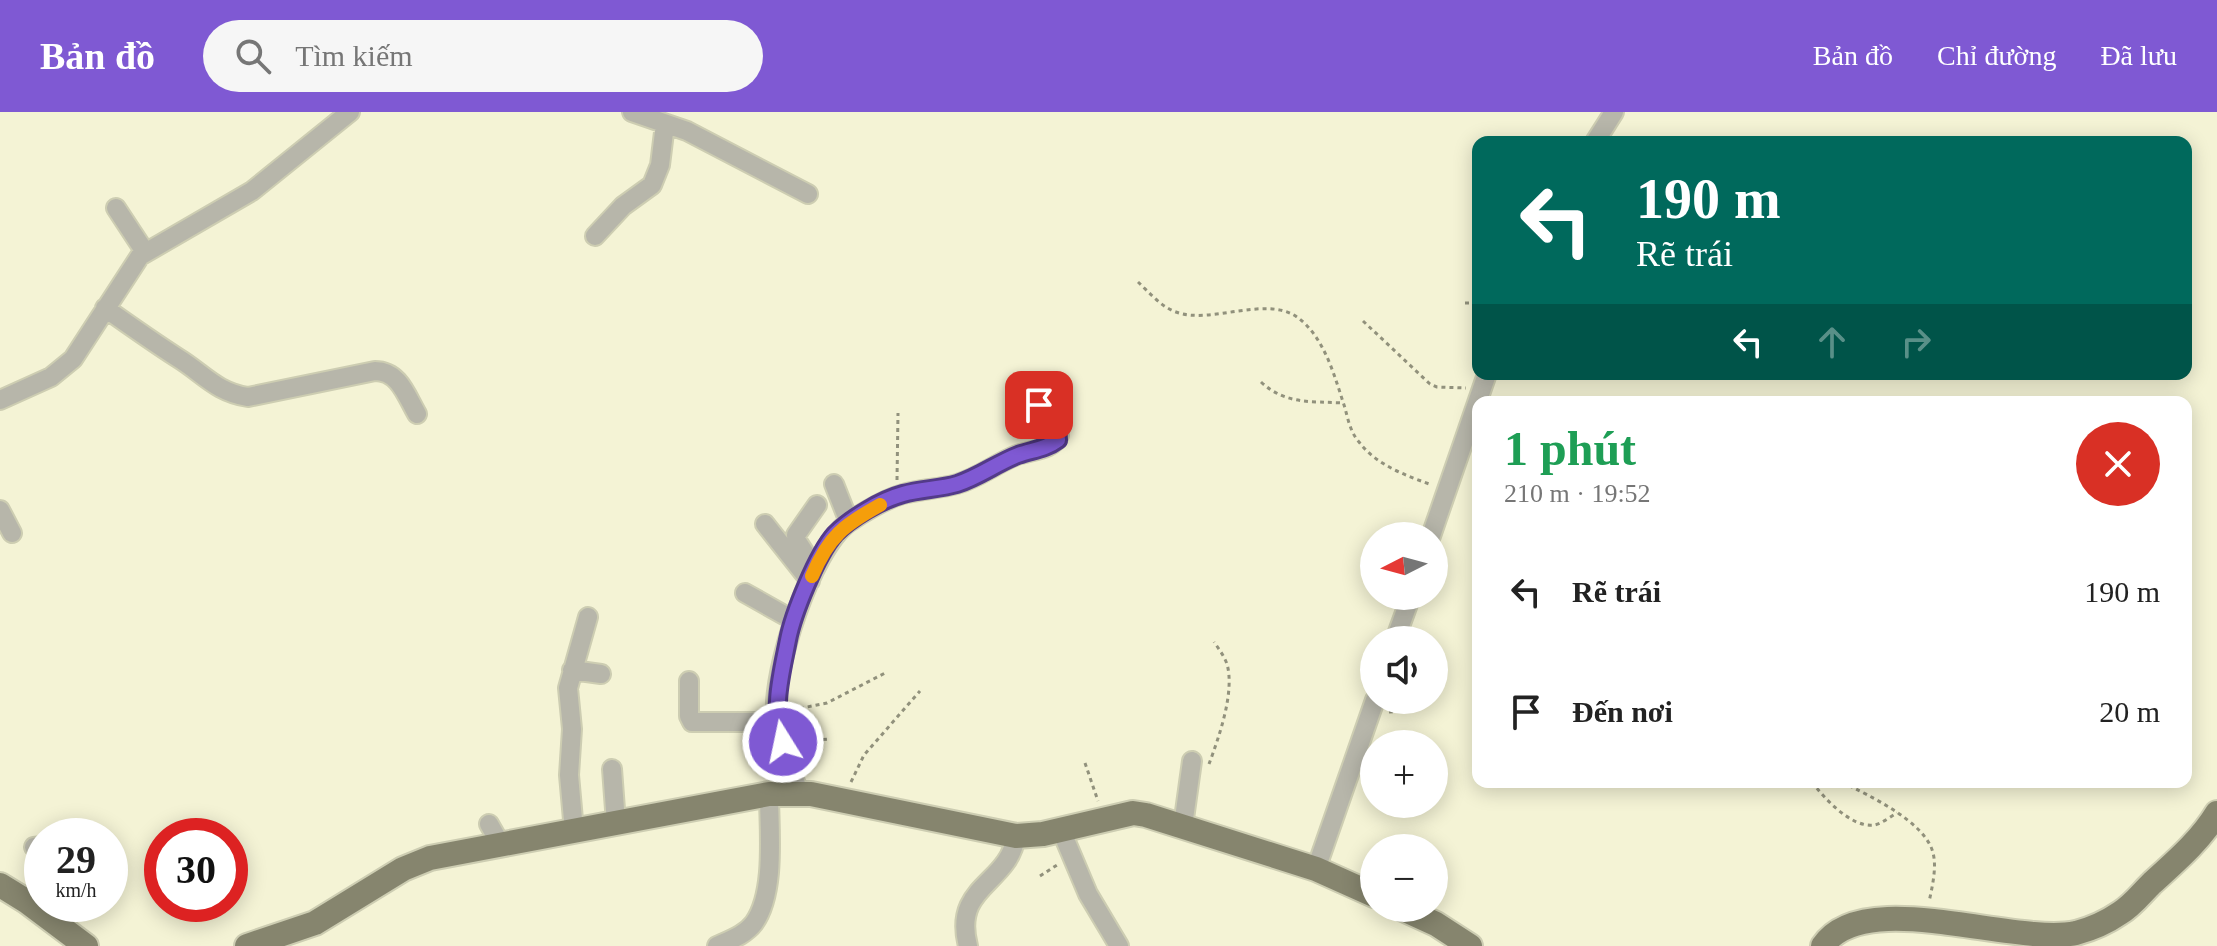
<!DOCTYPE html>
<html lang="vi">
<meta charset="utf-8">
<style>
:root{--surface:#fff;--page:#f6f6f6;--text:#222;--muted:#767676;--accent:#7f59d3}
body{margin:0;font-family:Georgia,serif;background:var(--page);color:var(--text);height:100vh;display:flex;flex-direction:column;font-size:30px;white-space:nowrap}
*{box-sizing:border-box;margin:0}
p{font-size:26px;color:var(--muted)}
.icon{flex:none;width:44px;height:44px;fill:none;stroke:currentColor;stroke-width:2;stroke-linecap:round;stroke-linejoin:round}
.map{position:relative;flex:1;overflow:hidden}
.drawer{position:absolute;left:1472px;top:284px;width:720px;height:392px;display:flex;flex-direction:column;background:var(--surface);border-radius:16px;box-shadow:0 4px 20px #0003}
.drawer>*{flex:none}
.guide{position:absolute;left:1472px;top:24px;width:720px;height:244px;border-radius:16px;box-shadow:0 4px 20px #0003;background:#00695c;color:#fff;overflow:hidden}
.needle{width:52px;rotate:264deg}
.tools{position:absolute;left:1360px;top:410px;display:grid;gap:16px}
.tools a{display:grid;place-items:center;width:88px;height:88px;border-radius:50%;background:var(--surface);box-shadow:0 4px 20px #0003;font-size:40px}
.speed{position:absolute;left:24px;top:706px;display:flex;gap:16px;font-size:40px;font-weight:700;text-align:center}
.speed>*{display:grid;place-content:center;width:104px;height:104px;border-radius:50%;background:var(--surface);box-shadow:0 4px 20px #0003;line-height:1}
.speed small{font-size:20px;font-weight:400}
.speed .limit{border:12px solid #d22;background:#fff;color:#111}
.pin{position:absolute;display:grid;place-items:center;width:68px;height:68px;color:#fff;margin:-34px;border-radius:16px;box-shadow:0 4px 12px #0006}
.me{position:absolute;width:88px;margin:-44px;rotate:350deg;stroke-linejoin:round;filter:drop-shadow(0 0 6px #0008)}
.turn{display:flex;align-items:center;gap:28px;height:168px;padding:0 32px;font-size:36px}
.turn .icon{width:104px;height:104px;stroke-width:2.5}
.turn b{display:block;font-size:56px;line-height:68px}
.lanes{display:flex;align-items:center;height:76px;padding:0 32px;background:#0003;justify-content:center;gap:40px;direction:ltr}
.lanes .off{opacity:.35}
.round{display:grid;place-items:center;flex:none;width:84px;height:84px;border-radius:42px;background:var(--page)}
.head{display:flex;align-items:center;justify-content:space-between;height:136px;padding:0 32px}
h1{font-size:48px;font-weight:800;line-height:60px;color:#1e9e55}
ul{padding:0;list-style:none}
li{display:flex;align-items:center;gap:24px;height:120px;padding:0 32px}
li div{flex:1}
li b{display:block;font-size:30px}
li em{font-style:normal}
header{display:flex;align-items:center;gap:48px;box-sizing:border-box;height:112px;padding:0 40px;background:var(--accent);color:#fff}
header strong{font-size:38px}
nav{display:flex;gap:44px;margin-inline-start:auto;font-size:28px}
.search{width:560px;height:72px;background:var(--page);display:flex;align-items:center;gap:20px;box-sizing:border-box;padding:0 28px;border-radius:44px;color:var(--muted);font-size:30px}
.map>svg:first-child{display:block}
.lines{fill:none;stroke-linecap:round;stroke-linejoin:round}
.minor-casing{stroke:#cdcdb2;stroke-width:22}
.major-casing{stroke:#cdcdb2;stroke-width:28}
.path{stroke:#91917c;stroke-width:3;stroke-dasharray:4 4;stroke-linecap:butt}
.minor{stroke:#b7b6aa;stroke-width:18}
.major{stroke:#86856e;stroke-width:24}
.route-casing{stroke:#533a89;stroke-width:20}
.route{stroke:#7f59d3;stroke-width:14}
.slow{stroke:#f59e0b;stroke-width:14}
</style>
<header>
<strong>Bản đồ</strong>
<div class="search"><svg class="icon" aria-label="search" viewBox="0 0 24 24"><circle cx="10" cy="10" r="6"/><path d="M15 15l6 6"/></svg>Tìm kiếm</div>
<nav><a>Bản đồ</a><a>Chỉ đường</a><a>Đã lưu</a></nav>
</header>
<div class="map">
<svg width="2217" height="834" viewBox="0 0 2217 834">
<rect width="100%" height="100%" fill="#f4f3d5"/>
<g class="lines">
<g class="minor-casing">
<path id="minor" d="M632 0 687 19 808 82
M1595 30 1614 0
M116 96 145 140
M595 124 623 94 652 73 660 53 665 12
M105 196C129 213 153 230 178 246 204 262 216 280 248 285L375 259C399 259 406 283 417 302
M0 288 51 265 73 247 140 144 252 79 350 0
M834 372 849 410
M0 398 12 421
M765 412 810 469
M1431 424 1487 262
M815 457 797 429 796 423 817 393
M745 481 793 508
M1395 528 1411 484
M572 558 601 562
M689 569V604L692 610H778
M612 657 616 711
M799 681C791 657 779 631 776 605 772 559 811 437 849 410 864 400 885 387 903 382 921 377 939 377 957 372 978 366 997 351 1017 343 1031 338 1054 338 1059 323L1039 293
M489 712 501 733
M1183 714 1192 649
M1061 718 1088 782 1119 834
M574 719 569 663 572 617 568 576 588 505
M34 735 42 734
M1316 757 1375 588
M717 834C730 828 745 823 754 811 776 780 769 718 769 682
M968 834C952 773 1009 773 1016 724"/>
</g>
<g class="major-casing">
<path id="major" d="M0 773 26 789 86 834
M1401 796 1436 812 1470 834
M247 834 315 811 403 757 430 746 769 682H811L1016 724 1043 722 1133 701 1146 703 1316 757 1374 783
M1823 834C1863 774 2013 834 2076 821 2091 817 2107 810 2120 801 2132 794 2141 782 2151 772 2175 750 2200 729 2217 701"/>
</g>
<path class="path" d="M1138 170C1149 180 1161 195 1176 200 1210 213 1266 183 1297 205 1325 225 1335 266 1345 296 1348 308 1351 321 1359 330 1376 353 1407 364 1432 373
M1465 191H1478
M1363 209 1430 272 1437 275 1466 276
M1261 270C1286 293 1311 289 1343 291
M897 368 898 301
M792 598 827 591 887 560
M1389 600 1400 599
M799 629 829 627
M1085 651 1098 689
M1209 652C1219 625 1235 580 1227 552 1224 544 1219 537 1214 530
M851 670 864 643 920 579
M1812 670C1824 686 1851 716 1874 713 1881 712 1890 705 1897 701
M1842 670C1868 683 1926 710 1933 741 1937 755 1932 776 1929 790
M1040 764 1057 753"/>
<use href="#minor" class="minor"/>
<use href="#major" class="major"/>
</g>
<g class="lines">
<g class="route-casing">
<path id="route" d="M783 630C772 595 781 564 788 528 793 502 817 442 835 422 851 406 881 388 903 382 921 377 940 377 957 372 979 365 997 351 1018 343 1032 338 1046 337 1058 328L1057 317 1039 293"/>
</g>
<use href="#route" class="route"/>
<path class="slow" d="M812 464C829 424 844 413 880 393"/>
</g>
</svg>
<div class="tools">
<a><svg class="needle" viewBox="-14 -14 28 28"><path d="M0-13l5 13h-10z" fill="#e53935"/><path d="M0 13l5-13h-10z" fill="#767676"/></svg></a>
<a><svg class="icon" aria-label="sound" viewBox="0 0 24 24"><path d="M4 9h4l5-4v14l-5-4H4zM17 9q2 3 0 6"/></svg></a>
<a>+</a>
<a>−</a>
</div>
<div class="speed"><div>29<small>km/h</small></div><div class="limit">30</div></div>
<div class="pin" style="left:1039px;top:293px;background:#d93025"><svg class="icon" aria-label="arrive" viewBox="0 0 24 24"><path d="M6 21V4h12l-3 4 3 4H6"/></svg></div>
<svg class="me" style="left:783px;top:630px" viewBox="-20 -20 40 40"><circle r="17" fill="#7f59d3" stroke="#fff" stroke-width="3"/><path d="M0-11L8 9 0 5-8 9z" fill="#fff"/></svg>
<div class="guide">
<div class="turn"><svg class="icon" aria-label="left" viewBox="0 0 24 24"><path d="M17 20v-9H6M10 6l-5 5 5 5"/></svg><div><b>190 m</b>Rẽ trái</div></div>
<div class="lanes"><svg class="icon" aria-label="left" viewBox="0 0 24 24"><path d="M17 20v-9H6M10 6l-5 5 5 5"/></svg><svg class="icon off" aria-label="ahead" viewBox="0 0 24 24"><path d="M12 20V5M6 11l6-6 6 6"/></svg><svg class="icon off" aria-label="right" viewBox="0 0 24 24"><path d="M7 20v-9h11M14 6l5 5-5 5"/></svg></div>
</div>
<section class="drawer">
<div class="head"><div><h1>1 phút</h1><p>210 m · 19:52</p></div><a class="round" style="background:#d93025;color:#fff"><svg class="icon" aria-label="close" viewBox="0 0 24 24"><path d="M6 6l12 12M18 6L6 18"/></svg></a></div>
<ul>
<li><svg class="icon" aria-label="left" viewBox="0 0 24 24"><path d="M17 20v-9H6M10 6l-5 5 5 5"/></svg><div><b>Rẽ trái</b></div><em>190 m</em></li>
<li><svg class="icon" aria-label="arrive" viewBox="0 0 24 24"><path d="M6 21V4h12l-3 4 3 4H6"/></svg><div><b>Đến nơi</b></div><em>20 m</em></li>
</ul>
</section>
</div>
